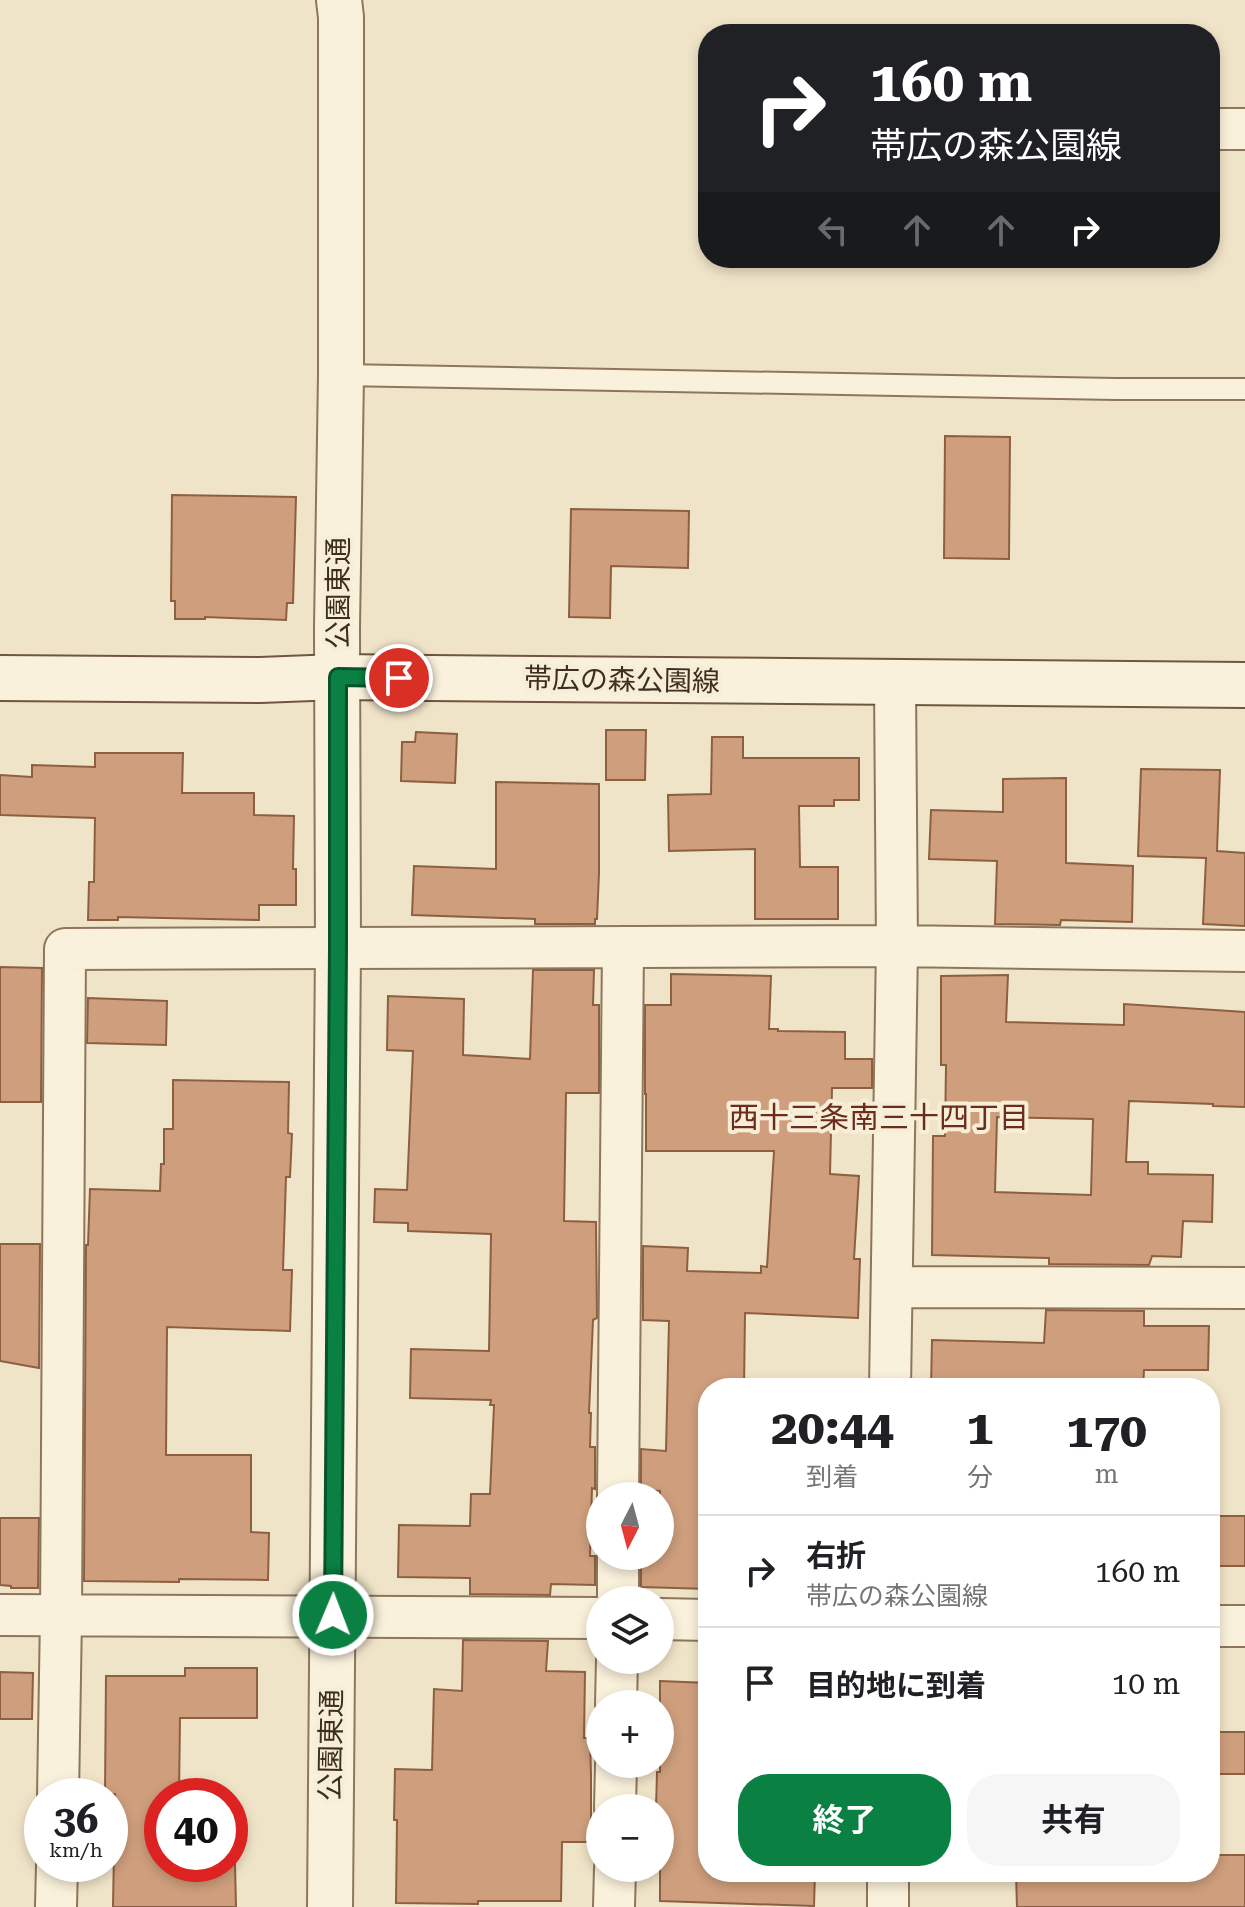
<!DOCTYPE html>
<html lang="ja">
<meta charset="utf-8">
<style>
:root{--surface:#fff;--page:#f6f6f6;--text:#202124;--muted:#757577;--line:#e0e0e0;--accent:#0b8043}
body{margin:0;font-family:"Roboto Serif","Noto Sans JP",serif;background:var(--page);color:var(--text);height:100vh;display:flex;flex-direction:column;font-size:30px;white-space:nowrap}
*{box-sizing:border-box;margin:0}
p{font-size:26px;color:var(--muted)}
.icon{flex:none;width:44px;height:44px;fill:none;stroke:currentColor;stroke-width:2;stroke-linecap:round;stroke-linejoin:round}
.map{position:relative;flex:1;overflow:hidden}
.side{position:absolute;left:698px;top:1378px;width:522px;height:504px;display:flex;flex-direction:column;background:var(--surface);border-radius:32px;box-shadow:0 4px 12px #0003}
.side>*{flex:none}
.hud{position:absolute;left:698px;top:24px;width:522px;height:244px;border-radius:32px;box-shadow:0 4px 12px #0003;background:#202124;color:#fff;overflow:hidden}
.needle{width:52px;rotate:186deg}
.tools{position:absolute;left:586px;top:1482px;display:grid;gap:16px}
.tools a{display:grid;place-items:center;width:88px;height:88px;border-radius:50%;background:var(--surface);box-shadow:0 4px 12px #0003;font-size:40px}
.speed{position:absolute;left:24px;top:1778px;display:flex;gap:16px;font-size:40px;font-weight:700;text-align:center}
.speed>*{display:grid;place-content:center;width:104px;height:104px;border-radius:50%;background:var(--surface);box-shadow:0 4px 12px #0003;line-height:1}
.speed small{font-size:20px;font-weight:400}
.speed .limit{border:12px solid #d22;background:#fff;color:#111}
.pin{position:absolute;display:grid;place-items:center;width:68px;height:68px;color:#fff;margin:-34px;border:4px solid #fff;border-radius:50%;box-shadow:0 2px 8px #0007}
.me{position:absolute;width:88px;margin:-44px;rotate:1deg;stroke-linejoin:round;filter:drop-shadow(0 0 6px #0008)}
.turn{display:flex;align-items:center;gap:28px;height:168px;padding:0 40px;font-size:36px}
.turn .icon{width:104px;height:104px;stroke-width:2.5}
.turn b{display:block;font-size:56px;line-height:68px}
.lanes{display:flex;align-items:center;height:76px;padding:0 40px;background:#0003;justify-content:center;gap:40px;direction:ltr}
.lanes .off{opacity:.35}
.eta{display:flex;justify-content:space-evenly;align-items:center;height:136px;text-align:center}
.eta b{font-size:48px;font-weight:700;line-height:56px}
.action{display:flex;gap:16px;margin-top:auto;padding:16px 40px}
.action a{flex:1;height:92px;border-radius:32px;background:var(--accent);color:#fff;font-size:32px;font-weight:700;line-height:92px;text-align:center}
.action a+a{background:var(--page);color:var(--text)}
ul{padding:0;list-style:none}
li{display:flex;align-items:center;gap:24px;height:112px;padding:0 40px;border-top:2px solid var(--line)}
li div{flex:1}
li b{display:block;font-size:30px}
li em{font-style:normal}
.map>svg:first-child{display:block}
.building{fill:#cf9f7d;stroke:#8d5f41;stroke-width:2;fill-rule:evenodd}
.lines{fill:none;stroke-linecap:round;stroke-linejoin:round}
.service-casing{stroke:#8d765c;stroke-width:24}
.minor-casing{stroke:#8d765c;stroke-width:44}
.tertiary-casing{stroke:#8d765c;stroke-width:48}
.secondary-casing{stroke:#6f573f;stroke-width:48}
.service{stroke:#faf1dc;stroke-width:20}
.minor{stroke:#faf1dc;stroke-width:40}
.tertiary{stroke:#faf1dc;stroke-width:44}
.secondary{stroke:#faf1dc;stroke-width:44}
.route-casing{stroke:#07532c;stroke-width:20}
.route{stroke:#0b8043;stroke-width:14}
.labels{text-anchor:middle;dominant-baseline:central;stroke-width:8;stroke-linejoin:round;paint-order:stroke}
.street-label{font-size:28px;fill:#3d2e20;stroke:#f7eed8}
.neighbourhood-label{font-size:30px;fill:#6b2e1e;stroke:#f7eed8}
</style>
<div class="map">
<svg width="1245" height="1907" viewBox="0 0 1245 1907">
<rect width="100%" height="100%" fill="#f0e4c8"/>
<path class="building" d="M945 436 1010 437 1009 559 944 558Z
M172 495 296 497 293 603H287L286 620 205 617V619H175V601H171Z
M571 509 689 511 688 568 611 566 610 618 569 617Z
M606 730H646L645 780H606Z
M416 732 457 734 455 783 401 781 402 742H415Z
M712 737H743V758H859V800H834V806H799L800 867H838V919H755V849L669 851 668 795 711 794Z
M95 753H183L182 793H254V815L294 816 293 869H296V905H259V920L118 917V920H88L89 882H94L95 818 0 815V775L32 777V765L95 767Z
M1141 769 1220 770 1217 851 1245 853V926L1203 924 1206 858 1138 856Z
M1066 778V863L1133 866 1132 922 1061 920 1060 925 995 924 997 861 929 859 931 810 1003 812V779Z
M496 782 599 784V873L597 919H595V924H535V919L412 915 414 866 496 869Z
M0 967 42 968 41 1102H0Z
M533 970H594L593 1005H599V1093H566L564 1221 596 1222 597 1318 593 1320 589 1413H591L590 1447H595V1489L592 1488 590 1556H595V1585L551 1584 550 1595 470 1594V1578L398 1577 399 1525 470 1526 471 1494H490L494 1405H490L491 1400 410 1398 411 1349 489 1351 491 1234 408 1231V1223L374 1222 375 1189 407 1190 413 1051 387 1050 388 996 464 999 463 1055 530 1059Z
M671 974 771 976 769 1029H778V1031L845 1032V1059H872V1088H832L830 1174 859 1176 854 1259H860L858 1318 745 1313 744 1388H708V1589L641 1587V1556H660V1491L641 1490V1449L666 1451 669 1321 643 1320V1246L688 1248 687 1271 761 1273V1266L767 1267 774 1151H646V1094H645V1005H671Z
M1008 975 1006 1022 1124 1025V1004L1245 1012V1107L1213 1106V1104L1129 1101 1126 1162H1148V1174L1213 1175 1212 1222 1183 1221 1181 1257 1152 1256 1149 1265 1049 1264V1258L932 1255 933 1136H945L946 1065H941V976ZM997 1117 1093 1119 1091 1195 995 1192Z
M88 998 167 1001 166 1045 87 1043Z
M173 1080 289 1082 288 1133 292 1134 290 1177H286L283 1270H292L290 1331 167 1327 166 1455H251V1532L269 1533 268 1580 179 1579V1582L84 1581 86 1245H88L90 1189 160 1191 161 1164H164V1129H173Z
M0 1244H40L39 1368 0 1361Z
M1046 1310 1144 1311V1326H1209L1208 1370H1144L1143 1388H931L932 1340 1044 1343Z
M1210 1516H1245V1566H1210Z
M0 1518H39L38 1588H11V1586L0 1585Z
M463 1640 548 1641 546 1671 585 1672 584 1738H590L591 1775V1842H562L561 1901H478V1904L396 1903 397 1820H394L395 1769 432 1770 434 1689 462 1691Z
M185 1668H257V1718H180L179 1796H162V1864H235L236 1907H113L115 1794H105L106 1676H185Z
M0 1672 33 1673 32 1719H0Z
M660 1681 708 1683V1872H815L814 1906 660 1901V1808H656L657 1772H660Z
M1212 1732H1245V1774H1211Z
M1210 1855H1245V1907H1017L1016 1874 1210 1872Z"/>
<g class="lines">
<g class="service-casing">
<path id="service" d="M341 375 1116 389H1245"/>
</g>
<g class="minor-casing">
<path id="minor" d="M1210 129H1245
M892 1287 1245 1288
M890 1388 897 946 895 683
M618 1496 623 947
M618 1600V1556
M0 1615 600 1618
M660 1619 708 1620
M1210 1626H1245
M616 1704 617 1660
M58 1796 61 1616 65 949 897 946 1245 951
M615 1808 616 1764
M888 1872V1907
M56 1907 57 1864
M614 1907 615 1868"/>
</g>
<g class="tertiary-casing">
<path id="tertiary" d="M330 1907 338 948 337 627 341 375V17L339 0"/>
</g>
<g class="secondary-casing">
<path id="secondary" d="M0 678 260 680 338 677 430 678 1245 685"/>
</g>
<use href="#service" class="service"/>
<use href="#minor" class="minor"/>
<use href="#tertiary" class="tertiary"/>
<use href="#secondary" class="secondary"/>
</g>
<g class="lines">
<g class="route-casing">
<path id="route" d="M333 1615 338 948V677L399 678"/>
</g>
<use href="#route" class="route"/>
</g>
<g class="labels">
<g class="street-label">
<text transform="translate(338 593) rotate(-90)">公園東通</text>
<text transform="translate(622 680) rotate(1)">帯広の森公園線</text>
<text transform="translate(331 1745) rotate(-89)">公園東通</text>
</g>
<g class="neighbourhood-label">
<text x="879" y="1117">西十三条南三十四丁目</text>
</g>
</g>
</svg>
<div class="tools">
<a><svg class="needle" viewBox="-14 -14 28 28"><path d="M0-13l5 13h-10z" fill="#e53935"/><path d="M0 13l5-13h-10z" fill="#757577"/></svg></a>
<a><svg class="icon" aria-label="layers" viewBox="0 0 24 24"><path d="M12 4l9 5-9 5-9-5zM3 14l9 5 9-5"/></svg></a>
<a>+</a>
<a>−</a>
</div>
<div class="speed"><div>36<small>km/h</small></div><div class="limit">40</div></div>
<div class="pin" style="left:399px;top:678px;background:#d93025"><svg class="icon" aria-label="arrive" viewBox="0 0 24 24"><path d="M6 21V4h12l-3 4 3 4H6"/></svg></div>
<svg class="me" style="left:333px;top:1615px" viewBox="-20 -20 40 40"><circle r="17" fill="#0b8043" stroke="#fff" stroke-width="3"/><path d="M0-11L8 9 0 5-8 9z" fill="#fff"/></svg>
<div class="hud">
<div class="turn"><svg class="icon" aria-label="right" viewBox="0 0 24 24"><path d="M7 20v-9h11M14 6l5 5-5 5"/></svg><div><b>160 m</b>帯広の森公園線</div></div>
<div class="lanes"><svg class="icon off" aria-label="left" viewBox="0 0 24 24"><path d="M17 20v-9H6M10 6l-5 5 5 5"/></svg><svg class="icon off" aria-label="ahead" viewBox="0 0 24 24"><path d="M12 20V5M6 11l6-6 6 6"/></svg><svg class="icon off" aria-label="ahead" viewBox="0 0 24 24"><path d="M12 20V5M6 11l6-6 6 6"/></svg><svg class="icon" aria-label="right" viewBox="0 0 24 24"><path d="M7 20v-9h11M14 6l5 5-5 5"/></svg></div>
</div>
<section class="side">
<div class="eta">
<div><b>20:44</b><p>到着</p></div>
<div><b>1</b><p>分</p></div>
<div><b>170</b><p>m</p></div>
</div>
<ul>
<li><svg class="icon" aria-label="right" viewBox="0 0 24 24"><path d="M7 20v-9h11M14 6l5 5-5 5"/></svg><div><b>右折</b><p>帯広の森公園線</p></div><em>160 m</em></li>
<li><svg class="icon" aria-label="arrive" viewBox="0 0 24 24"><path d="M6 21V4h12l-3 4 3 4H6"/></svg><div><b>目的地に到着</b></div><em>10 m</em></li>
</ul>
<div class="action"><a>終了</a><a>共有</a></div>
</section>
</div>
